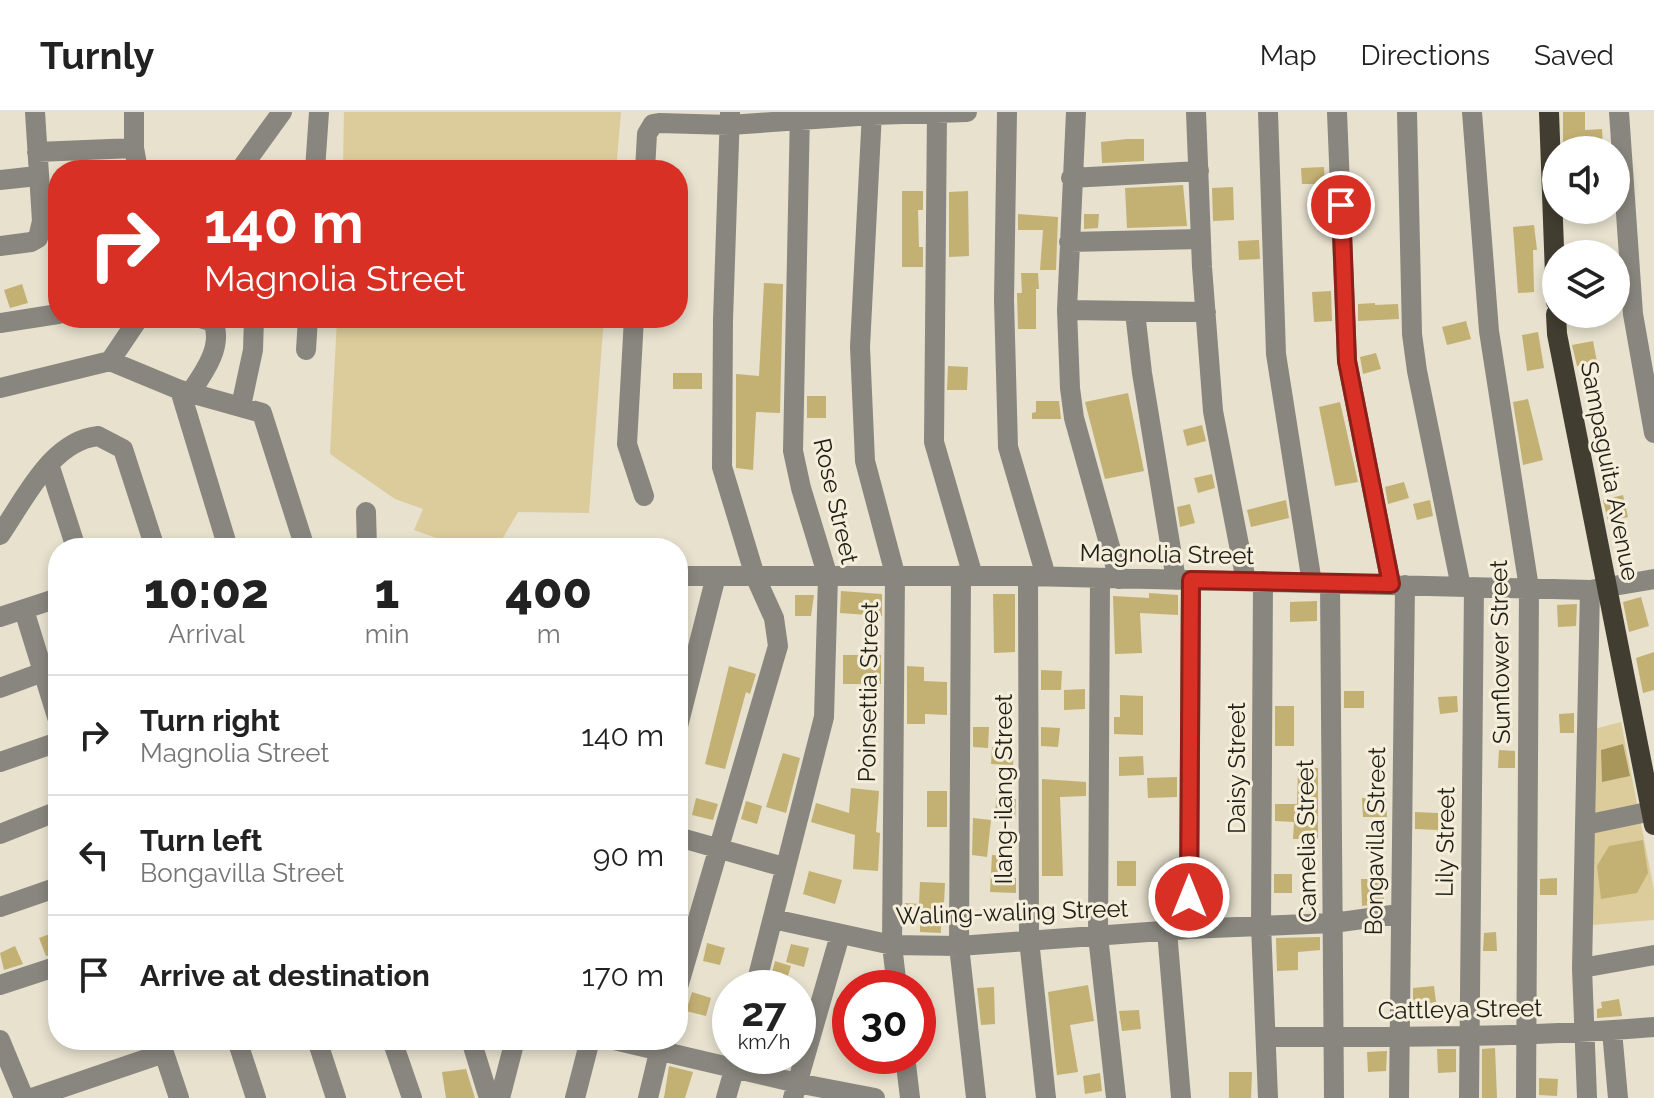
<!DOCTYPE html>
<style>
:root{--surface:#fff;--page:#f2f2f2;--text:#222;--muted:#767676;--line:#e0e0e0}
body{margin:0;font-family:Raleway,sans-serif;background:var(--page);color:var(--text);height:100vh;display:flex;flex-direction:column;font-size:30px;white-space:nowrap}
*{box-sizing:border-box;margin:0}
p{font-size:26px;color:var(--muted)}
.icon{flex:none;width:44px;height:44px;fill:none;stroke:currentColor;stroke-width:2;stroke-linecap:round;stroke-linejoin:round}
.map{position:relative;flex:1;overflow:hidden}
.panel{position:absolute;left:48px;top:426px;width:640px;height:512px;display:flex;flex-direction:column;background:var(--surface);border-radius:32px;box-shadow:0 4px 12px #0003}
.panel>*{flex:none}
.hud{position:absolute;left:48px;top:48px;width:640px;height:168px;border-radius:32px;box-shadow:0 4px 12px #0003;background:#d93025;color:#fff;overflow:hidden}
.tools{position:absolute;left:1542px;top:24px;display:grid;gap:16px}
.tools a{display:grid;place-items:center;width:88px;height:88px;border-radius:50%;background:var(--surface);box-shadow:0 4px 12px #0003;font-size:40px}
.speed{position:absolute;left:712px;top:858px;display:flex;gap:16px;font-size:40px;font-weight:700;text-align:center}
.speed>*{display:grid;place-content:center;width:104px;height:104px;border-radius:50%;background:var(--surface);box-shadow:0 4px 12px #0003;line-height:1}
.speed small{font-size:20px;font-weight:400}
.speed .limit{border:12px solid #d22;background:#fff;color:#111}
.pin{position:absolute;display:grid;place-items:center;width:68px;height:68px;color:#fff;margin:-34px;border:4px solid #fff;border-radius:50%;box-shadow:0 2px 8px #0007}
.me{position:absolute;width:88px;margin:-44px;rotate:0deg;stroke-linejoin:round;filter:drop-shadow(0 0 6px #0008)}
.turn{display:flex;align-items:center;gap:28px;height:168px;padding:0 24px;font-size:36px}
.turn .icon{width:104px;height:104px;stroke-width:2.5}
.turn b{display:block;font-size:56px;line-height:68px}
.eta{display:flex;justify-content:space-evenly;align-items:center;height:136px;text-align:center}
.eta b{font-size:48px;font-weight:800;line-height:56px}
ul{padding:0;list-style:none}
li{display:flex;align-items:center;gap:24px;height:120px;padding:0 24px;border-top:2px solid var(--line)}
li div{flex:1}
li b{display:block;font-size:30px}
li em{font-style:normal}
header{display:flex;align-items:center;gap:48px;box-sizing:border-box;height:112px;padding:0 40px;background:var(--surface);border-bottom:2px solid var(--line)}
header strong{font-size:38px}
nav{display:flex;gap:44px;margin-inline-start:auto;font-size:28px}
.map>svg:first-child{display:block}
.green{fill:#dccc9b}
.water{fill:#a9965a}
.building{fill:#c3b073}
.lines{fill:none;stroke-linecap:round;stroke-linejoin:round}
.minor{stroke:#88867e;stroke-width:20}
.major{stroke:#413d30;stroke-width:20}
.route-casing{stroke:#8d1f18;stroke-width:20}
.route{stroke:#d93025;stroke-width:14}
.labels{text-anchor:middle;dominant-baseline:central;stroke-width:6;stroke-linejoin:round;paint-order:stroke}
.street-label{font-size:24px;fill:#222019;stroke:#f4eedb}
</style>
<header>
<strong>Turnly</strong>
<nav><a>Map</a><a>Directions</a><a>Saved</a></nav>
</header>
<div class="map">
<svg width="1654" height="986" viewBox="0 0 1654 986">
<rect width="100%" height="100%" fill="#e7e1ce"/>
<path class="green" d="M344 0H621L616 58H343Z
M337 206H604L589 401 518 400 497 436H464L414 418 423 397 395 387 330 342Z
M1621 610 1654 778V808L1592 813 1594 617Z"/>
<path class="water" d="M1623 632 1630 664 1602 670 1601 638Z"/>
<path class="building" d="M1563 0H1585V18L1602 17 1603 36H1563Z
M1127 27H1144V49L1102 51 1101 30Z
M1324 55 1325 72H1302L1301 56Z
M1183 73 1187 114 1127 116 1125 76Z
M1233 75 1234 108 1213 109 1212 76Z
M902 79H923V98H918L919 135H923V155H902Z
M968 79 969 144 949 145V80Z
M1018 102 1058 105 1056 158H1040L1043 118H1018Z
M1084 102H1099L1098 116 1084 117Z
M1534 113 1537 138H1533L1534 180 1518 181 1513 115Z
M1259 128 1260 147 1239 148 1238 129Z
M1021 161H1038L1039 177H1036V217H1018L1017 181H1022Z
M764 171 783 172 780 301 756 300 753 358 736 356V262L759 264Z
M22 172 28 191 10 196 4 178Z
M1331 179 1332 209 1314 210 1312 180Z
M1375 191V193L1398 192 1399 207 1358 209V192Z
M1466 209 1471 227 1447 233 1442 215Z
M1538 220 1544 256 1527 259 1522 223Z
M1593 229 1597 250 1577 254 1572 233Z
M1376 241 1381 257 1363 262 1360 245Z
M948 254 968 255 967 278H947Z
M673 261H702V277H673Z
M1128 281 1144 359 1105 367 1085 290Z
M807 284H826V306H807Z
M1528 287 1543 348 1523 353 1513 290Z
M1036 289H1059L1061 307H1032V301L1036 300Z
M1340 290 1358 370 1335 374 1319 295Z
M1202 313 1206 329 1187 334 1183 318Z
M1212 362 1215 376 1198 381 1194 366Z
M1404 370 1409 386 1388 392 1385 375Z
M1623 383 1628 405 1608 409 1603 388Z
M1286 388 1289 406 1251 415 1247 398Z
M1430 388 1433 404 1417 408 1413 392Z
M1190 392 1195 411 1180 415 1177 395Z
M841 479 882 482V504L840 501Z
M1149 481 1178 483V503L1140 501 1142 541 1115 542 1113 484 1149 486Z
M993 482H1015V540L994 541Z
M795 483H814L811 504H795Z
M1641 485 1649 514 1629 520 1623 490Z
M1317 489V509L1290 510V490Z
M1577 492 1576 514 1558 515 1557 493Z
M1654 540V578L1643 581 1636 546Z
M843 543H881V572H843Z
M729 554 756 562 750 582 746 580 725 657 705 652Z
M907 554 924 555V569L947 570V603L925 602V612H907Z
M1041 558 1062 559 1061 578H1041Z
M1085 577V597L1064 598V578Z
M1344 579H1364V596H1344Z
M1120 583 1143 584V623L1114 622V605H1120Z
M1457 584 1458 600 1440 602 1438 585Z
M1275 594H1294V634H1275Z
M1574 601V621H1560L1559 602Z
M973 615H989L988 636 973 635Z
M1041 615 1060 616 1058 635 1041 634Z
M992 635 1014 636 1013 653 991 652Z
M1499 638 1515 639V656H1498Z
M783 641 800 646 786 701 766 695Z
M1143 644 1144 663 1119 664V645Z
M1298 656H1318V727H1293L1294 710 1275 709V692H1297Z
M1177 665V685L1148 686 1147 666Z
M1042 667 1086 670V684L1060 685 1063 764H1042Z
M851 676 879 679 876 720 880 721 878 759 853 757 855 723 811 710 816 691 849 701Z
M927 679H947V715H927Z
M696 686 718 692 713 708 692 703Z
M996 686 1016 687 1015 708 995 707Z
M1362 686H1386L1387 705H1363Z
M746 689 762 694 757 712 741 707Z
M1415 700 1438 701V718L1415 717Z
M973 706 991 708 987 745 972 743Z
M1643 728 1648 761 1637 781 1601 787 1597 754 1609 734Z
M992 743 1014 745 1012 766H1016V781L990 780Z
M1117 749H1136V774H1117Z
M809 759 842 768 835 792 803 782Z
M1274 762H1292V781H1274Z
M1557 766V783H1540V767Z
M1361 767H1384V791L1362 794Z
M920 770 945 771 944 791H940L941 821 920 820V811H905V791L919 792Z
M58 819V841L46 844 39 826Z
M1496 820 1497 839H1483L1484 821Z
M1320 825V838L1298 840V858L1277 859 1276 826Z
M707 831 725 836 720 853 703 849Z
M791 832 809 836 804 855 786 850Z
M15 834 23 852 4 858 0 841Z
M775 849 791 854 785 873 770 868Z
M1088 873 1094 909 1070 913 1078 960 1057 963 1048 880Z
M1434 874 1436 890 1413 893V876Z
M994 875 995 912 981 913 977 876Z
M692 880 711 886 706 904 686 899Z
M1619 887 1622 904 1597 906V897L1602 896 1601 890Z
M1139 898 1141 917 1122 919 1119 899Z
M1495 936 1497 986H1482V937Z
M1437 937H1456V960L1438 961Z
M1387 939 1386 959 1368 960 1367 940Z
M669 954 693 960 685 986H664Z
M466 957 475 986H446L442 960Z
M1229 960H1252L1251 986H1229Z
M1100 961 1102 979 1085 982 1083 964Z
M1539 966 1558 967 1557 984 1539 983Z"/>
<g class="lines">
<path class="minor" d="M134 0V36L138 58
M872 0 860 235 865 349 895 462 892 833 897 876
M937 0 934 330 973 464
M1007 0 1004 188 1008 335 1046 464
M1076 0 1067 198 1070 276 1074 306 1119 467
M1196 0 1202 155 1213 299 1246 469
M1268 0 1276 242 1312 471
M1337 0 1347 249 1391 472
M1407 0 1412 222 1417 259 1461 475
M1472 0 1489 219 1529 476 1526 986
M1619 0 1633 202 1654 321
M37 40 134 36
M240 58 282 0
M315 58 319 0
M645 58 647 22 653 12 659 11 730 13 872 3 967 0
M1071 66 1199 59
M0 68 37 64
M1069 130 1201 127
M0 134 31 130 38 126 42 109 35 0
M1067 198 1206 200
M1135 200 1142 261 1176 468
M634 206 627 332 644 384
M0 211 58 202
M306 238 308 206
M110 249 180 278 262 301 305 436
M110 249 139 206
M0 276 110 249
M180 278 228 436
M190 281C203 262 224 234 213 210L200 206
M241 294 253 238 254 206
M49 352 76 436
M366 400 367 436
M0 423C25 387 51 329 98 324L123 337 155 436
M961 463 959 834 976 986
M678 464H1028L1590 478 1654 467
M1028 464 1029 828 1046 986
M1100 467 1098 824 1116 986
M1263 469 1261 813 1268 986
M1330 472 1334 986
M24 498 58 608
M0 505 58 486
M0 576 43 560
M678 614 716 464
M0 650 58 630
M1585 713 1652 699
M0 722 58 699
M678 725 784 755
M0 795 58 775
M773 807 892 833 959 834 1189 817 1333 811 1399 802
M1189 817 1191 468
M1167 819 1181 986
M1582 856 1654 843
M0 873 58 854
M678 875 778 534 774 506 755 464 722 355 723 208 730 0
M755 876 824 605 828 465 801 376 793 339 800 0
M1612 919 1618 986
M1267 925C1396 925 1526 926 1654 915
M0 928 24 986
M237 928 256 986
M317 928 336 986
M392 928 412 986
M471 928 489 986
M614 928 797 971 875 986
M160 929 179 986
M905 944 910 986
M32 986 164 941
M500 986 515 928
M575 986 590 928
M648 986 662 928
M726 986 738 944
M793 986 840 823
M1399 986 1405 473
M1469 986 1474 475
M1587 986 1582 856 1590 478"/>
<path class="major" d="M1549 0 1556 190
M1556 202 1557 222 1654 713"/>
</g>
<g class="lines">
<g class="route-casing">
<path id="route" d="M1189 785 1191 468 1391 472 1347 249 1341 93"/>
</g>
<use href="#route" class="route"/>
</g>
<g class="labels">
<g class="street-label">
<text transform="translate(1610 359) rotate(79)">Sampaguita Avenue</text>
<text transform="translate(836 389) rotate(77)">Rose Street</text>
<text transform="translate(1167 442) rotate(1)">Magnolia Street</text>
<text transform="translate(1500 540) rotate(-91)">Sunflower Street</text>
<text transform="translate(868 580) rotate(-89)">Poinsettia Street</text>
<text transform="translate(1236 656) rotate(-90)">Daisy Street</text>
<text transform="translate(1003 677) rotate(-90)">Ilang-ilang Street</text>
<text transform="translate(1306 729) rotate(-91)">Camelia Street</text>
<text transform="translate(1375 729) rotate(-89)">Bongavilla Street</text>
<text transform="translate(1445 730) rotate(-89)">Lily Street</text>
<text transform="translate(1012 800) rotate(-2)">Waling-waling Street</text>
<text transform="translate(1460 897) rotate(-1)">Cattleya Street</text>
</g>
</g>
</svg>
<div class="tools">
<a><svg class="icon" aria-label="sound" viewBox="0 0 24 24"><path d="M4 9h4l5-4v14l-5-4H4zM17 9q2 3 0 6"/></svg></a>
<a><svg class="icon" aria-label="layers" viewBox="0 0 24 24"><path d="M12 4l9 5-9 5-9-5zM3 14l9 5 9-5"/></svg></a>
</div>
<div class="speed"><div>27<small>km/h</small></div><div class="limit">30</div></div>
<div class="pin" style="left:1341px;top:93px;background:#d93025"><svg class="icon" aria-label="arrive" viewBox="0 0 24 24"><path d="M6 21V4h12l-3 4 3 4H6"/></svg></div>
<svg class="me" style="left:1189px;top:785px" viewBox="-20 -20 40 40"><circle r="17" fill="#d93025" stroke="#fff" stroke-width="3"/><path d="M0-11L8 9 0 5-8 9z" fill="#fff"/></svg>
<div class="hud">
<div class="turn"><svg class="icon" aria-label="right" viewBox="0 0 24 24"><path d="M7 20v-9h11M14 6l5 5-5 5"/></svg><div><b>140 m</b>Magnolia Street</div></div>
</div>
<section class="panel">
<div class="eta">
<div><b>10:02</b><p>Arrival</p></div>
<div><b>1</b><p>min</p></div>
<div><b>400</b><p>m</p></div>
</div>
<ul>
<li><svg class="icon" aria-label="right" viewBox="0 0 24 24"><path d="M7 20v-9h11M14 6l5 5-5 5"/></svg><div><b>Turn right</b><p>Magnolia Street</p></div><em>140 m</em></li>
<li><svg class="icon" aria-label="left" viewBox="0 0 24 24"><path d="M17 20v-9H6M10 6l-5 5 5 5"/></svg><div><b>Turn left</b><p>Bongavilla Street</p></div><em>90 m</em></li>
<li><svg class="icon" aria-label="arrive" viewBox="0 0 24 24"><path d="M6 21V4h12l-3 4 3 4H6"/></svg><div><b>Arrive at destination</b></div><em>170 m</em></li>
</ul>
</section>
</div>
